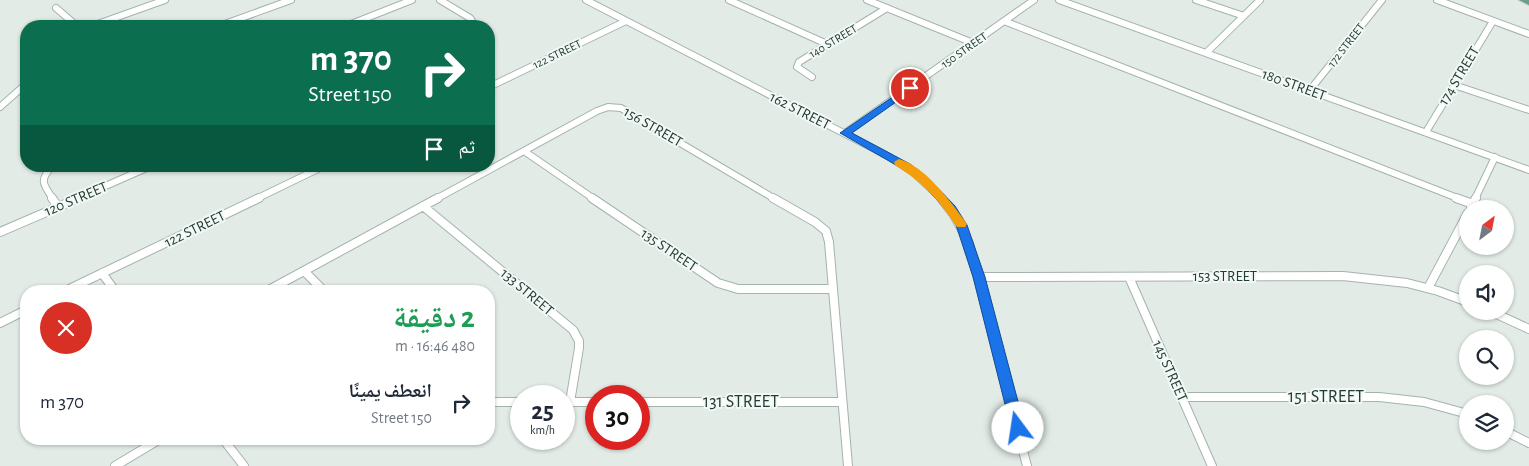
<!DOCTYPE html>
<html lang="ar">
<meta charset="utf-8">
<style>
:root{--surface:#fff;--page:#f2f2f3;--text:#1f2937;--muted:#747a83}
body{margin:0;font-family:"Alegreya Sans","Noto Naskh Arabic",sans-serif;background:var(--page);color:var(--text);direction:rtl;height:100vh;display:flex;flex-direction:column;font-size:19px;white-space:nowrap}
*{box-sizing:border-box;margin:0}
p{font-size:16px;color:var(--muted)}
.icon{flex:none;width:28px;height:28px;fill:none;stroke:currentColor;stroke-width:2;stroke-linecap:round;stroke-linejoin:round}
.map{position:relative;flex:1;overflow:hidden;direction:ltr}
.panel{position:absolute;left:20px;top:285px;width:475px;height:160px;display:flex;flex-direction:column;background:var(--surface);border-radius:20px;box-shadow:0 1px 4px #0004;direction:rtl}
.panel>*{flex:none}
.banner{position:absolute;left:20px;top:20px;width:475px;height:152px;border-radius:20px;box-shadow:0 1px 4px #0004;direction:rtl;background:#0b6e4f;color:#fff;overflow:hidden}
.needle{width:32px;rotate:32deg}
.buttons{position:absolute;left:1459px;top:200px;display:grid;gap:10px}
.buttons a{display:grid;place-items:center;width:55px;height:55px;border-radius:50%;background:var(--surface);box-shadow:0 1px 4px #0004;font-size:25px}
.speed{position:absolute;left:510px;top:385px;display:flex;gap:10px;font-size:25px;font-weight:700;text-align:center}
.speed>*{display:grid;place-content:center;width:65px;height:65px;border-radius:50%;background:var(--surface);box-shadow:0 1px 4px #0004;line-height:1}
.speed small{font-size:12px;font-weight:400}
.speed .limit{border:8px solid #d22;background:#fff;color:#111}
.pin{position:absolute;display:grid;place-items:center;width:42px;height:42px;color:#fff;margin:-21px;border:2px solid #fff;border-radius:50%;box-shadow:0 1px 5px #0007}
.me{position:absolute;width:55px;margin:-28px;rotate:346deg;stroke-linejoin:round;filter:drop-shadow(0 0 4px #0008)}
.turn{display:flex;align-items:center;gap:18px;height:105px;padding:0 20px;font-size:22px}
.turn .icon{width:65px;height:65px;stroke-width:2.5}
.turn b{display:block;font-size:35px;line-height:42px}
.then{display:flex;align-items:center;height:48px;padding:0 20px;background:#0003;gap:10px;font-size:19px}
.round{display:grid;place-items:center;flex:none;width:52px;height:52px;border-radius:26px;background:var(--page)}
.overview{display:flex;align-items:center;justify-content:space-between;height:85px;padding:0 20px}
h1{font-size:30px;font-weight:700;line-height:38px;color:#1e9e55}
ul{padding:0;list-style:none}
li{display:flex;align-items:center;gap:15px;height:65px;padding:0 20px}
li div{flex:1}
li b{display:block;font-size:19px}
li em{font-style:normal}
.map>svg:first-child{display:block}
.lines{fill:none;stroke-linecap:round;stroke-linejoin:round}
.minor-far1-casing{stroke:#a5b3ad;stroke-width:8}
.minor-casing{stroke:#a5b3ad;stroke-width:10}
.primary-casing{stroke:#c1c8c6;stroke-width:2}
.minor-far1{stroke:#fff;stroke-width:6}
.minor{stroke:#fff;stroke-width:8}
.primary{fill:#699f8c;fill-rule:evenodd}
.route{fill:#1a73e8;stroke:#114b97}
.slow{fill:#f59e0b}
.labels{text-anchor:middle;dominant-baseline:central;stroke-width:4;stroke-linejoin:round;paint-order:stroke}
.far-street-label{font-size:12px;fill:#233c33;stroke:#f2f8f5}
.street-label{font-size:15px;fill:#233c33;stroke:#f2f8f5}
.near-street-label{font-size:18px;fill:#233c33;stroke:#f2f8f5}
</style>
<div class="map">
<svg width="1529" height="466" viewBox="0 0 1529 466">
<rect width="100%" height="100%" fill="#e2ebe6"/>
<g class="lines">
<g class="minor-far1-casing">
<path id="minor-far1" d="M440 0 470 18 472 21 470 26
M586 0 888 156 914 173 942 199
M729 0 827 44
M867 0 973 43
M1059 0 1529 170
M1196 0 1244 16
M1437 0 1529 34
M56 8 77 26
M1004 21 1460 199
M92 26 165 0
M219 26 291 0
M346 26 412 0
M1206 53 1260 0
M812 77 797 67 799 62 887 8
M1454 85 1529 110
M489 87 626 21
M1310 90 1382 0
M0 107 26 84
M1426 132 1493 21
M845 133 1034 0
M524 151 594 199
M52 166C39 181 43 184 53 199
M76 199 151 166
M256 199 324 166
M436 199 597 111 608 107 621 108 775 199
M1475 199 1495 157"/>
</g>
<g class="minor-casing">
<path id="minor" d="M52 198 58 207
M592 198 718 283 738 289H833
M773 198 815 222 826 231 829 242 848 466
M941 198 954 215 969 243 1027 466
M1456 198 1473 204
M423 206 573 330 579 341V348L570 402
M1471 207 1476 198
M0 232 79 198
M304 271 324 291
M102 273 115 291
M979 277 1343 276 1407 283 1438 291 1468 302
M1129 277 1212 466
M1428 288 1468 213
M65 291 259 198
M267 291 438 198
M1490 311 1529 329
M0 323 26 310
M1182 397H1379L1424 402 1468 414
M489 402H521
M564 402H596
M639 402H842
M1505 431 1529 443
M223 439 244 466
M115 466 160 439"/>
</g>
<g class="primary-casing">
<path id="primary" d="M1519 0H1529V5Z"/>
</g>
<use href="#minor-far1" class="minor-far1"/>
<use href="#minor" class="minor"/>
<use href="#primary" class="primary"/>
</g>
<path class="route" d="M910 85 913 86V90L852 133 910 164 927 177 955 206 967 225 985 277 1025 428 1023 433 1018 434 1013 433 1011 428 973 277 956 225 947 211 920 181 903 169 840 133Z"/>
<path class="slow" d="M899 159C926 167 949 200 965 221L967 224 965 227H957C936 197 926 185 895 165L894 162Z"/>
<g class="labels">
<g class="far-street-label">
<text transform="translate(833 41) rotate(-31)">140 STREET</text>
<text transform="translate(1346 45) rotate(-52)">172 STREET</text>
<text transform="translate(964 50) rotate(-35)">150 STREET</text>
<text transform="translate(557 54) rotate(-26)">122 STREET</text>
</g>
<g class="street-label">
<text transform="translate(1459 76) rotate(-59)">174 STREET</text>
<text transform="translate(1294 85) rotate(20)">180 STREET</text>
<text transform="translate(800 111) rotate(27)">162 STREET</text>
<text transform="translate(653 127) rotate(30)">156 STREET</text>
<text transform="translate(76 199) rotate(-23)">120 STREET</text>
<text transform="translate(195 229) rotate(-26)">122 STREET</text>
<text transform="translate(669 250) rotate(34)">135 STREET</text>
<text x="1225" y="276">153 STREET</text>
<text transform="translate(527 292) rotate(40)">133 STREET</text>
<text transform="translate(1170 371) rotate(66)">145 STREET</text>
</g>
<g class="near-street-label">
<text x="1326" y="397">151 STREET</text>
<text x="741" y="402">131 STREET</text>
</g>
</g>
</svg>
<div class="buttons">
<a><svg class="needle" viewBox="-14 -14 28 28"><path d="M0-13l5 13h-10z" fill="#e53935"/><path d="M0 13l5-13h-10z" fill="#747a83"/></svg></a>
<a><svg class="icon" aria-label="sound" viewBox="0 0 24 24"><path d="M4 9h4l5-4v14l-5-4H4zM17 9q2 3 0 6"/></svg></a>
<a><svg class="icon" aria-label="search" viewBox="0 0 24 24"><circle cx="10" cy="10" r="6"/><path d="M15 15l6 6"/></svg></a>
<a><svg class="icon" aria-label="layers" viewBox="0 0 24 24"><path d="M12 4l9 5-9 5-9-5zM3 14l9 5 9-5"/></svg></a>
</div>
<div class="speed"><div>25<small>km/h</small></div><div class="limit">30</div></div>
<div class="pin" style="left:910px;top:88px;background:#d93025"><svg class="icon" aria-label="arrive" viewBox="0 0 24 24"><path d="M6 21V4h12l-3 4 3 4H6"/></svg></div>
<svg class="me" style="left:1018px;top:428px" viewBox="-20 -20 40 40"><circle r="19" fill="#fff"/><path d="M0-13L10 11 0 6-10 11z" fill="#1a73e8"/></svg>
<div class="banner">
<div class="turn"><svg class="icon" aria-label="right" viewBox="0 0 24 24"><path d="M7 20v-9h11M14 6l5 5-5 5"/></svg><div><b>370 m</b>150 Street</div></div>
<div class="then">ثم<svg class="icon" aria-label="arrive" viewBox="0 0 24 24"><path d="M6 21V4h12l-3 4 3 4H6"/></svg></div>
</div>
<section class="panel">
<div class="overview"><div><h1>2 دقيقة</h1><p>480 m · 16:46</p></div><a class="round" style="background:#d93025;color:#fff"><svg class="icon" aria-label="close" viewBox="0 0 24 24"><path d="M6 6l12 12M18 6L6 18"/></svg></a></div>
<ul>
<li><svg class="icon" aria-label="right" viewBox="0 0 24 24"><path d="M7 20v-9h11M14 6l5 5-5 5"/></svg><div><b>انعطف يمينًا</b><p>150 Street</p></div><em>370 m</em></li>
</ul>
</section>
</div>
